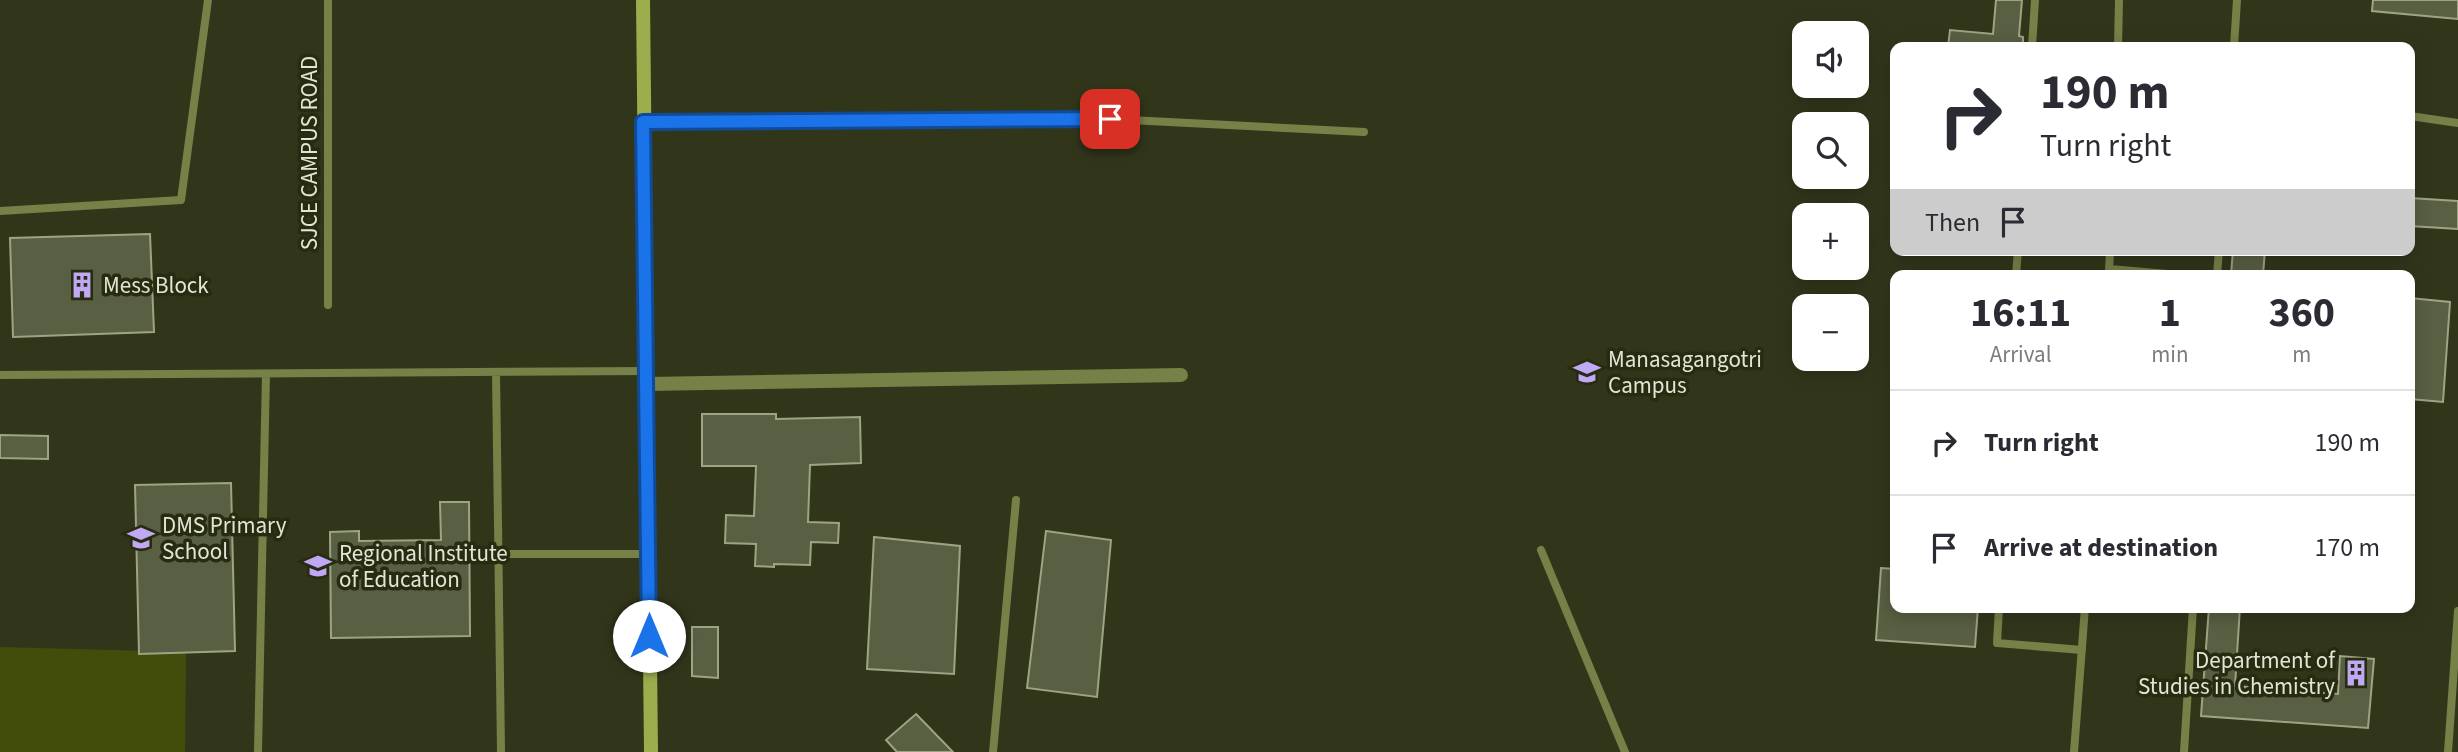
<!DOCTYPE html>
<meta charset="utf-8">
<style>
:root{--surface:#fff;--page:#f2f2f3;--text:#2b2b33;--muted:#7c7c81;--line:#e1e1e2}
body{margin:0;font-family:"Source Sans 3",sans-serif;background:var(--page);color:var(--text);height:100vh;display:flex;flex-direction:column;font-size:26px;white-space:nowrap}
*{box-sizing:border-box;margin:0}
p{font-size:23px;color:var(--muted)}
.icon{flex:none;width:38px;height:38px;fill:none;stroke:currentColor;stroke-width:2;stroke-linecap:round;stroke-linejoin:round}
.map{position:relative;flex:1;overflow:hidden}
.drawer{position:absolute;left:1890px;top:270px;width:525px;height:343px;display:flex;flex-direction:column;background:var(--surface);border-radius:14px;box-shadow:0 4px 18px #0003}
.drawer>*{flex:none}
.guide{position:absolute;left:1890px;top:42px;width:525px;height:214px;border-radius:14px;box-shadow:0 4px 18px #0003;background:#fff;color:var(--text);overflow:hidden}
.buttons{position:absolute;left:1792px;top:21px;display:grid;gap:14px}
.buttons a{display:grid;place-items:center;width:77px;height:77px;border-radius:14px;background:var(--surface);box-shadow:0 4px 18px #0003;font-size:35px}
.pin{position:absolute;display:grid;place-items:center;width:60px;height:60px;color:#fff;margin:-30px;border-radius:14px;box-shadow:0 4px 10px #0006}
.me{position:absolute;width:77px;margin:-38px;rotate:0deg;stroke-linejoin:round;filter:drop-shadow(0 0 5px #0008)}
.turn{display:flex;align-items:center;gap:24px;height:147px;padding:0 35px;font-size:32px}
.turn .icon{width:91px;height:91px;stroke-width:2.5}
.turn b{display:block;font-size:49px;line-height:60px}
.then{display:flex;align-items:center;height:66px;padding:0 35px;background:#0003;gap:14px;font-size:26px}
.eta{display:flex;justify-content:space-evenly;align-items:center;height:119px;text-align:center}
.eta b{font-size:42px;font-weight:700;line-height:49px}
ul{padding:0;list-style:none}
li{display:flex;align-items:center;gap:21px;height:105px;padding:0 35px;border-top:2px solid var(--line)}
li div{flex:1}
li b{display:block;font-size:26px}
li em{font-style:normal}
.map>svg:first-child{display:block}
.green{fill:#434d0b}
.building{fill:#585f42;stroke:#9da484;stroke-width:2}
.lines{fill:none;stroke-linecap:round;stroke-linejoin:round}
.lane{stroke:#768148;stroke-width:8}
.street{stroke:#768148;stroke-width:14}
.secondary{stroke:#9bad4d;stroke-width:14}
.route-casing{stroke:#114b97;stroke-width:18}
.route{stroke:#1a73e8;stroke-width:12}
.labels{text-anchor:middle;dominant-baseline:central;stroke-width:7;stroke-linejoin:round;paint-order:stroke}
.street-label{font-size:23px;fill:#e1e5d4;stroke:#272c11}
.poi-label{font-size:23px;fill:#e1e5d4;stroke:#272c11;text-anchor:start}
</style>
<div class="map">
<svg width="2458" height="752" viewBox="0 0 2458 752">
<rect width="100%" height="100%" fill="#31361b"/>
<path class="green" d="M0 647 186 652 185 752H0Z"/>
<path class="building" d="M1996 0H2022L2019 36 2023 37V47H1948L1950 30 1993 34Z
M2373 0H2458V19L2372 11Z
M2410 198 2458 201V229L2410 226Z
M150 234 154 332 13 337 10 238Z
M2233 250H2265L2263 275H2231Z
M2410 298 2450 302 2443 402 2410 399Z
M702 414H776V419L860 417 861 463 810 465 808 522 839 523 838 543 811 542 810 565 774 564V567L755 566 756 544 725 543 726 515 754 516 756 466H702Z
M0 435 48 436V459L0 458Z
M231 483 235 651 139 654 135 485Z
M440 502H469L470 636 331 638 330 532 359 531V541L441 540Z
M1046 531 1111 540 1097 697 1027 688Z
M874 537 960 546 954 674 867 669Z
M1881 568 1895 569V607H1978L1975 647 1876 640Z
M2209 607H2240L2235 686 2338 694 2340 656 2374 659 2368 728 2201 716Z
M692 627H718V678L692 676Z
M916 714 953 752H897L886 740Z"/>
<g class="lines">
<path class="lane" d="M2032 47 2035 0
M2118 47 2119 0
M2234 47 2237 0
M2410 116 2458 123
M643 122 1110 119 1364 132
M0 211 181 200 208 0
M2110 269 2179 275
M2109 272 2110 250
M2016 275 2018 250
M2217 275 2219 250
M328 305V0
M496 372 501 752
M0 375 648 371
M1541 550 1625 752
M498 554H649
M1999 607 1997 643 2082 650
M258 752 266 374
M993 752 1016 500
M2074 752 2085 607
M2184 752 2193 607
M2448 752 2458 611"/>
<path class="street" d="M648 384 1181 375"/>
<path class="secondary" d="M643 0 651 752"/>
</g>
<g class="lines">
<g class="route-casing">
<path id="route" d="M649 636 643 122 1110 119"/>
</g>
<use href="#route" class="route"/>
</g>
<defs>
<g id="building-bare" transform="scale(2.1)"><path d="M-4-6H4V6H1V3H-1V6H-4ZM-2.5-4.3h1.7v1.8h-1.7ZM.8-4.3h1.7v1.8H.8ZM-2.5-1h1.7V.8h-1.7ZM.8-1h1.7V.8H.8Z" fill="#c0a8f4" stroke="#272c11" stroke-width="2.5" paint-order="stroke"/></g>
<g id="university-bare" transform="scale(2.1)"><path d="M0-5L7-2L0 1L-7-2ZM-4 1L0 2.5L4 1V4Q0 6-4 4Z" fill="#c0a8f4" stroke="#272c11" stroke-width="2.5" paint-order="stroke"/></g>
<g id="school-bare" transform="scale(2.1)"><path d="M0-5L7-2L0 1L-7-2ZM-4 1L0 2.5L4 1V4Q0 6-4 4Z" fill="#c0a8f4" stroke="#272c11" stroke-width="2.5" paint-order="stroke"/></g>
</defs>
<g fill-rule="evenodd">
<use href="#building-bare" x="82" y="285"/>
<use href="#university-bare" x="1587" y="372"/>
<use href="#school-bare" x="141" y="538"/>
<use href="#university-bare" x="318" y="566"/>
<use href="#building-bare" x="2356" y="673"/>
</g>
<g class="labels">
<g class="street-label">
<text transform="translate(309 153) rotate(-90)">SJCE CAMPUS ROAD</text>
</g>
<g class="poi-label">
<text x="103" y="285">Mess Block</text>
<text x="1608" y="359">Manasagangotri<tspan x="1608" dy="26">Campus</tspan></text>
<text x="162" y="525">DMS Primary<tspan x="162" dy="26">School</tspan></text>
<text x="339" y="553">Regional Institute<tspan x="339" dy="26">of Education</tspan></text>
<text x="2335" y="660" text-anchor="end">Department of<tspan x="2335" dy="26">Studies in Chemistry</tspan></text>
</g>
</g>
</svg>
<div class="buttons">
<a><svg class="icon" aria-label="sound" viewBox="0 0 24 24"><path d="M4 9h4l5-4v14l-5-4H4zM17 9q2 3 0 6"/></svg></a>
<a><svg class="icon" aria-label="search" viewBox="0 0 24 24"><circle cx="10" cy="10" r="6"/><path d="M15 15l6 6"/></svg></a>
<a>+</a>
<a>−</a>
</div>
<div class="pin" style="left:1110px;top:119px;background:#d93025"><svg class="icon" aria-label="arrive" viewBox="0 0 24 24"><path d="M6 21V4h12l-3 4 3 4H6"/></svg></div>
<svg class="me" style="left:649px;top:636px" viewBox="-20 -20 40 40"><circle r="19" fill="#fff"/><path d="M0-13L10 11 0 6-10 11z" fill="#1a73e8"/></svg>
<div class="guide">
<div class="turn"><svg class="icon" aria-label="right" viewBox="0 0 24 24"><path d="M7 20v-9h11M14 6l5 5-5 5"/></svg><div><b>190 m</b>Turn right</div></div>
<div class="then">Then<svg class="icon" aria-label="arrive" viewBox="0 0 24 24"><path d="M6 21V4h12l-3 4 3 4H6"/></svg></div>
</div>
<section class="drawer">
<div class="eta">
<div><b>16:11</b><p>Arrival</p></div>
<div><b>1</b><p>min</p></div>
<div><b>360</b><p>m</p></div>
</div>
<ul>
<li><svg class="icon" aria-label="right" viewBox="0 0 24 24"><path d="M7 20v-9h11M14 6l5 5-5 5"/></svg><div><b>Turn right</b></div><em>190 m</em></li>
<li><svg class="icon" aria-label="arrive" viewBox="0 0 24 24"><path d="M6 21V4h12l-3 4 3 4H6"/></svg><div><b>Arrive at destination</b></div><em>170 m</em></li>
</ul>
</section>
</div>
